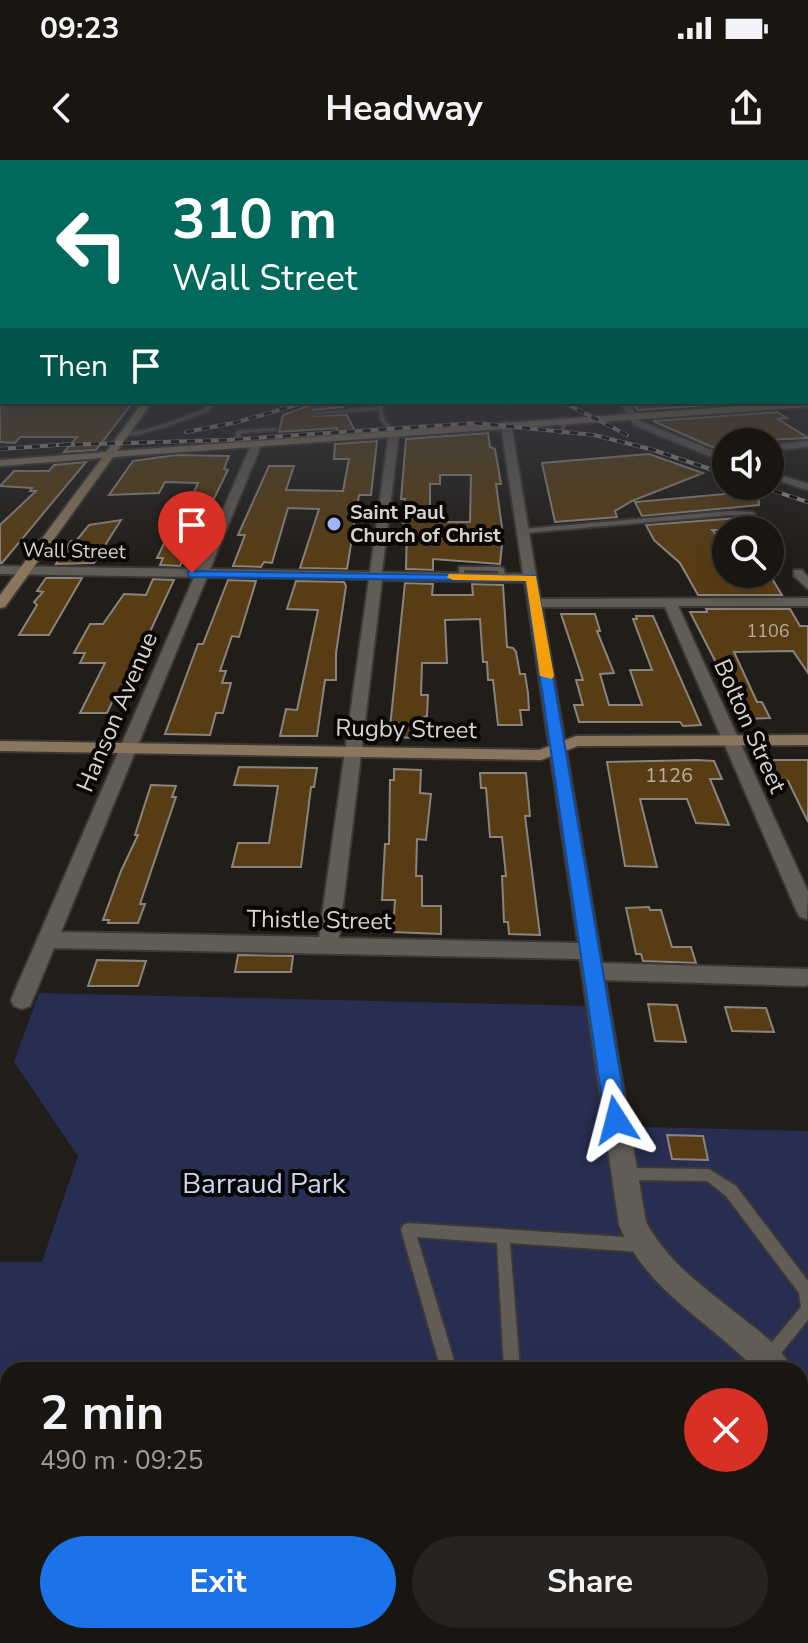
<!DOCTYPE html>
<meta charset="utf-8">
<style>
:root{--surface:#191612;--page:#262320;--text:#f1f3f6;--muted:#9f9f9f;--line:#373532;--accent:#1a73e8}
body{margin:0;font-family:"Nunito Sans",sans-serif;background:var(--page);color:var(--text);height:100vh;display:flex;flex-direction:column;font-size:30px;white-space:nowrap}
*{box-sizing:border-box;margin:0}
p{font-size:26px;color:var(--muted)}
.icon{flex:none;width:44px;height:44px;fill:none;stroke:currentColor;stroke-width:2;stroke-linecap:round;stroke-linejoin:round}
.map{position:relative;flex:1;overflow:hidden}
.panel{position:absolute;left:0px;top:1202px;width:808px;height:282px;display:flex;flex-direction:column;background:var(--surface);border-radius:24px 24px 0 0;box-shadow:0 8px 32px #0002,0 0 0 2px var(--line)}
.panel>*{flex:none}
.guide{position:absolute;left:0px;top:0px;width:808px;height:244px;box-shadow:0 8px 32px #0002,0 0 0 2px var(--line);background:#00695c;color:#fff;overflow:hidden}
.buttons{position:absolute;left:712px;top:268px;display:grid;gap:16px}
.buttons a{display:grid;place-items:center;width:72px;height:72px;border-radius:50%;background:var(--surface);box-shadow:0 8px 32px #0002,0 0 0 2px var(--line);font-size:40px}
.pin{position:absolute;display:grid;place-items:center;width:68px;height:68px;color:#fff;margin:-82px -34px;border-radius:50% 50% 50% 0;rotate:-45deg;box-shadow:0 0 8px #0007}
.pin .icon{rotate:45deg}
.me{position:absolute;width:88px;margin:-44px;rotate:351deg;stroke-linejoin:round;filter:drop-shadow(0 0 6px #0008)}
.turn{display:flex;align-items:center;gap:28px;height:168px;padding:0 40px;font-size:36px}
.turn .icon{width:104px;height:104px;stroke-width:2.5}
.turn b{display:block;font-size:56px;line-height:68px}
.then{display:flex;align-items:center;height:76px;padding:0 40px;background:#0003;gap:16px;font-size:30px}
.round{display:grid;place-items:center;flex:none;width:84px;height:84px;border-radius:42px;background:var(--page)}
.head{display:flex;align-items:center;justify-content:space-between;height:136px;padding:0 40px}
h1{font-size:48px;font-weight:700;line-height:60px}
.action{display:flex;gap:16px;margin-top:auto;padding:16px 40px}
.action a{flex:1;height:92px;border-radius:48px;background:var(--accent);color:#fff;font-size:32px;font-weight:700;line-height:92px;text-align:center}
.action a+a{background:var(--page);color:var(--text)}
.status{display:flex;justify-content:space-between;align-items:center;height:56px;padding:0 40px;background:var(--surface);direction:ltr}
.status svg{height:22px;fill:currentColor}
header{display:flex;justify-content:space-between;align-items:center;height:104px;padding:0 40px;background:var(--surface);font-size:36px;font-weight:700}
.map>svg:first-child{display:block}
.green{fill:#272e52;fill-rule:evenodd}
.building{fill:#583d14;stroke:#8a847e;stroke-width:2;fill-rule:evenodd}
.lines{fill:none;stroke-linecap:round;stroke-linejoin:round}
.lane-casing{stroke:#3b3835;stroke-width:4}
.street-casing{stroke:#3b3835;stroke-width:4}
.secondary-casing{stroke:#3b3835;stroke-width:4}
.highway-casing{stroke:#3b3835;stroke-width:4}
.lane{fill:#615c56;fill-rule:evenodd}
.street{fill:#615c56;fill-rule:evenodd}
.secondary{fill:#89765d;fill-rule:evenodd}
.highway{fill:#e5b26d;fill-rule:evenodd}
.rail-casing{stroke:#96928e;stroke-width:4}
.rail{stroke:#090706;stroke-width:3;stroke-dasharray:8;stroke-linecap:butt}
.route{fill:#1a73e8;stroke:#114b97;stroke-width:2}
.slow{fill:#f59e0b}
.poi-dot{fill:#a1b3fd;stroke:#090706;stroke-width:3}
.labels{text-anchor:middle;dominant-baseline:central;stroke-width:8;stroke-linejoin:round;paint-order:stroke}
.far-number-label{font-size:18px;fill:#b7aea1}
.far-poi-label{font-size:20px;font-weight:bold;fill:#d7d4d0;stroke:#090706;text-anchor:start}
.far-street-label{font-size:20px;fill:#d7d4d0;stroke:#090706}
.number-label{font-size:20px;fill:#b7aea1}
.street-label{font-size:24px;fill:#d7d4d0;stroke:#090706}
.near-park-label{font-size:28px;fill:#cbd4f4;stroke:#090706}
</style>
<div class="status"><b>09:23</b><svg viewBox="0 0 49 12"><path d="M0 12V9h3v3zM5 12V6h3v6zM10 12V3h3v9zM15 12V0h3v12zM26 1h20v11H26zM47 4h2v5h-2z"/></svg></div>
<header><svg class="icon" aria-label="back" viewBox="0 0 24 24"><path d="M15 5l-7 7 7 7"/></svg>Headway<svg class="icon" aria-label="share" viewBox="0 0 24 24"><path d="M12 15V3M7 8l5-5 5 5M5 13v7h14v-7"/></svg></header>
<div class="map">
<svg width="808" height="1483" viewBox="0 0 808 1483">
<rect width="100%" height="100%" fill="#211d18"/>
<path class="green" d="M39 833 588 846 605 966 808 971V1483H0V1102H42L78 996 14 902ZM8 1210H800V1476H8Z"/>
<path class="building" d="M0 242H133L96 290 64 292 77 277H20L15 283 0 282Z
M319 242H340L343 247 313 250 312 256 347 255 355 271 337 272V268L279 272 283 255Z
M647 242H753L638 250 633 244H648Z
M777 252 787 258 778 259 808 278 726 282V286L712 287 653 261Z
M488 273 490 287 495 289 501 324H496L503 375 500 404 433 399V410L406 409 407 369H403L405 339H401L406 279ZM440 315H471L470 362H430V324H440Z
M377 281 371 335H359L347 409 300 408 319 349 288 348 272 403 264 402 261 407 233 406 245 375H238L269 306H294L286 330 343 331 349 299H334L335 284Z
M649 294 703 313 632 341 615 351 617 357 555 362 542 303Z
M176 295 229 296 224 309 228 310 201 365 195 368 180 406 160 405 163 398H157L170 371H177L198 323 165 322 159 333 109 335 133 301Z
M86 302 2 403H0V365L36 331H30L32 328 0 326 14 311H49L54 305Z
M758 331 759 345 729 348 642 356 635 342Z
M739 358 753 370H712L726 383V417H771L782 435H698L680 403 654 380 646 365Z
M121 360 94 403 56 404 71 381H76L89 365Z
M46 418H82L49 475H19L37 445 34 442 43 432 37 431Z
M153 419 174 420 129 517H135L127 534H116L107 553H80L105 503H80L85 493H74L90 464H103L124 434 146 435Z
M228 420 256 421 239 477 232 476 220 511H226L222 523H231L223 553H216L210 575 165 574 198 484H203Z
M296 421 344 422 346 426 336 493V520H325L317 576H280L286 549 297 550 318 450 287 449Z
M405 423 433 424 432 435H473L472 424 503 425 507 487 513 488 516 492 520 514H525L528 533 529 550H520L522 565H498L493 520H488L487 502H483L480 459 445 460 447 503H422L421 535H428L427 556 420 558 419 578 389 577Z
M706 449H790L800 466H808V513L793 491 734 492 757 542H762L770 558 745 559 690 452H707Z
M561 454H595L600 471H597L614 513 600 514 609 545H642L630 510H652L633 459H637L636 456H653L701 565 683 566 680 562H579L574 545H583L576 520H583Z
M697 600 714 601 722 619H710L729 665 696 663 687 639H640L657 707 625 706 607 602Z
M760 600H808V662L788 621 771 619Z
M239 607 317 608 314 627H311L301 707H232L238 683H269L278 626 234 625Z
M394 609 421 610 420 633 431 634 426 680 417 679 416 716H422V746H441V774L393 772 395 740H382L385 684H389L390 620H394Z
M480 613H526L530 656H525L540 775 509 774 508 762H504L502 716H506L502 677H490L486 628H481Z
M151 625 176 626 172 637H176L140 744H145L138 763H108L109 760H103L121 711 138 675H135Z
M649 747 650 750H661L672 787H691L696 803 643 801 641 794H636L626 748Z
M238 795 293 796 291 812H235Z
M97 800 146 801 138 826H88Z
M648 844 677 845 686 882 655 881Z
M725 847 766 848 774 872 732 871Z
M667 975 703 976 708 1000 672 999Z"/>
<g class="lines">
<g class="lane-casing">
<path id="lane" d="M210 242H214L209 251 168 266 136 275H125L123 274 146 270 165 264 205 249Z
M378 242 382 243 384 259 396 274H392L380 259 379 250 315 254 313 253 378 247Z
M561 258 566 265 564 273 562 274 560 273 562 265 559 259Z
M275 268 277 270 241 273 239 284 237 285 235 284 237 271Z
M730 351 752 352 755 354 752 356 730 355 524 373 521 371 524 369Z
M459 407H501L504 409 505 418 500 419 498 411 464 410 465 417 462 419 459 417Z
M626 1008 709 1009 736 1026 808 1121V1160L773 1203 768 1206 763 1203 760 1198 763 1193 801 1147 799 1133 726 1036 707 1021 626 1020 621 1018 619 1014 621 1010Z
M408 1063 640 1078 645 1080 647 1085 645 1090 640 1092 510 1083 520 1210H504L497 1083 417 1077 457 1210H441L401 1070 403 1065Z
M808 1274V1290L800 1294V1278Z
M777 1476H795L797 1483H779Z"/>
</g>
<g class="street-casing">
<path id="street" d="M806 211H808V217H806Z
M620 242H628L640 261 726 296V303L634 265Z
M506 261 511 264 540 439 808 438V446H678L808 732 807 759 800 757 797 752 665 447H542L602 803 808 809V825L805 826 605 820 646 1062C668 1103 706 1129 741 1157 760 1172 783 1188 792 1210H756C709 1161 647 1131 619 1065L580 799 54 788 30 846 22 849 14 846 11 840 194 417 0 414V406L197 409 252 283 257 280 262 283 210 409 370 412 389 273 394 270 399 273 382 412 523 414 501 264ZM207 417 369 419 319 777 61 772ZM382 420 525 422 578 783 339 778Z
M808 281V287L770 291V285Z
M770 312 808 324V330L770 318Z
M794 410H802L808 417V429L794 416Z
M800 1234 808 1238V1284L800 1281Z"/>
</g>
<g class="secondary-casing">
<path id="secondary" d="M808 241V247L113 297 5 447 0 448V435L102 298 0 306V300L106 292 143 242H152L117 291Z
M808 575V585L578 586 541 600 0 591V581L539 590 576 576Z"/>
</g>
<g class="highway-casing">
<path id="highway" d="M806 203 808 204V211L806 210Z"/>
</g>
<use href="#lane" class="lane"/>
<use href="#street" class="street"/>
<use href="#secondary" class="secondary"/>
<use href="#highway" class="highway"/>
<g class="rail-casing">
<path id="rail" d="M563 242 627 275
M186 272 238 262 306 242
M59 285 226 280 476 263 594 275 650 289 716 311
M0 289 71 284
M759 326 808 342"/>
</g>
<use href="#rail" class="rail"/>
</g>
<linearGradient id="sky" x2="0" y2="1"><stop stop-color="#12100d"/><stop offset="0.49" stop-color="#3d4048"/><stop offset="1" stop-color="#3d4048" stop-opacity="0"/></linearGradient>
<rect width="808" height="403" fill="url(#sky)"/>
<path class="route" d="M188 411 536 416 628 960 624 968 616 971 608 968 605 960 526 421 192 417 188 416Z"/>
<path class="slow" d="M449 414 536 416 554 516 552 519 540 516 526 421 453 420 447 417Z"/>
<circle class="poi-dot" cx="334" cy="364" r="8"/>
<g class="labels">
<g class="far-number-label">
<text x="768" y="471">1106</text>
</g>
<g class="far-poi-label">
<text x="350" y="352">Saint Paul<tspan x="350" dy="23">Church of Christ</tspan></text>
</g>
<g class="far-street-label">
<text transform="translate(74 391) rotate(1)">Wall Street</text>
</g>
<g class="number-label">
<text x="669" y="615">1126</text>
</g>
<g class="street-label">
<text transform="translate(117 552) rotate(-67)">Hanson Avenue</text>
<text transform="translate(750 566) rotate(66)">Bolton Street</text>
<text transform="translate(406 569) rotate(1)">Rugby Street</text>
<text transform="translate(319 760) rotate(1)">Thistle Street</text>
</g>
<g class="near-park-label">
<text x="264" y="1024">Barraud Park</text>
</g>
</g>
</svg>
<div class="buttons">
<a><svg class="icon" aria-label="sound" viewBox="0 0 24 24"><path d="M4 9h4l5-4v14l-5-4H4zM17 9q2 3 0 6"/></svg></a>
<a><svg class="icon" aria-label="search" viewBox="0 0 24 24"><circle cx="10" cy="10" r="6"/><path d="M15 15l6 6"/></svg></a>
</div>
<div class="pin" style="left:192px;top:413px;background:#d93025"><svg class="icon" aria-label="arrive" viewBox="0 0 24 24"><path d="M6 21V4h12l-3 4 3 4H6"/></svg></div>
<svg class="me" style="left:616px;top:960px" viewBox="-20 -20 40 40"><path d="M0-17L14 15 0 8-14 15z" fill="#1a73e8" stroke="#fff" stroke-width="4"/></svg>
<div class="guide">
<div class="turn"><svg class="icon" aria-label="left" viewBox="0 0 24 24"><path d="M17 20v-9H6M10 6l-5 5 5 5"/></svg><div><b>310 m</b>Wall Street</div></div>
<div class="then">Then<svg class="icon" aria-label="arrive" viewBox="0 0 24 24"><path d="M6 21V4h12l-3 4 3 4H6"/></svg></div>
</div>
<section class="panel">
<div class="head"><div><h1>2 min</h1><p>490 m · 09:25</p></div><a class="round" style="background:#d93025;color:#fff"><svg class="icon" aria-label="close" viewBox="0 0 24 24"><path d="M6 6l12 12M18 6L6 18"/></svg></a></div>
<div class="action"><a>Exit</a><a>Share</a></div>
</section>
</div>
